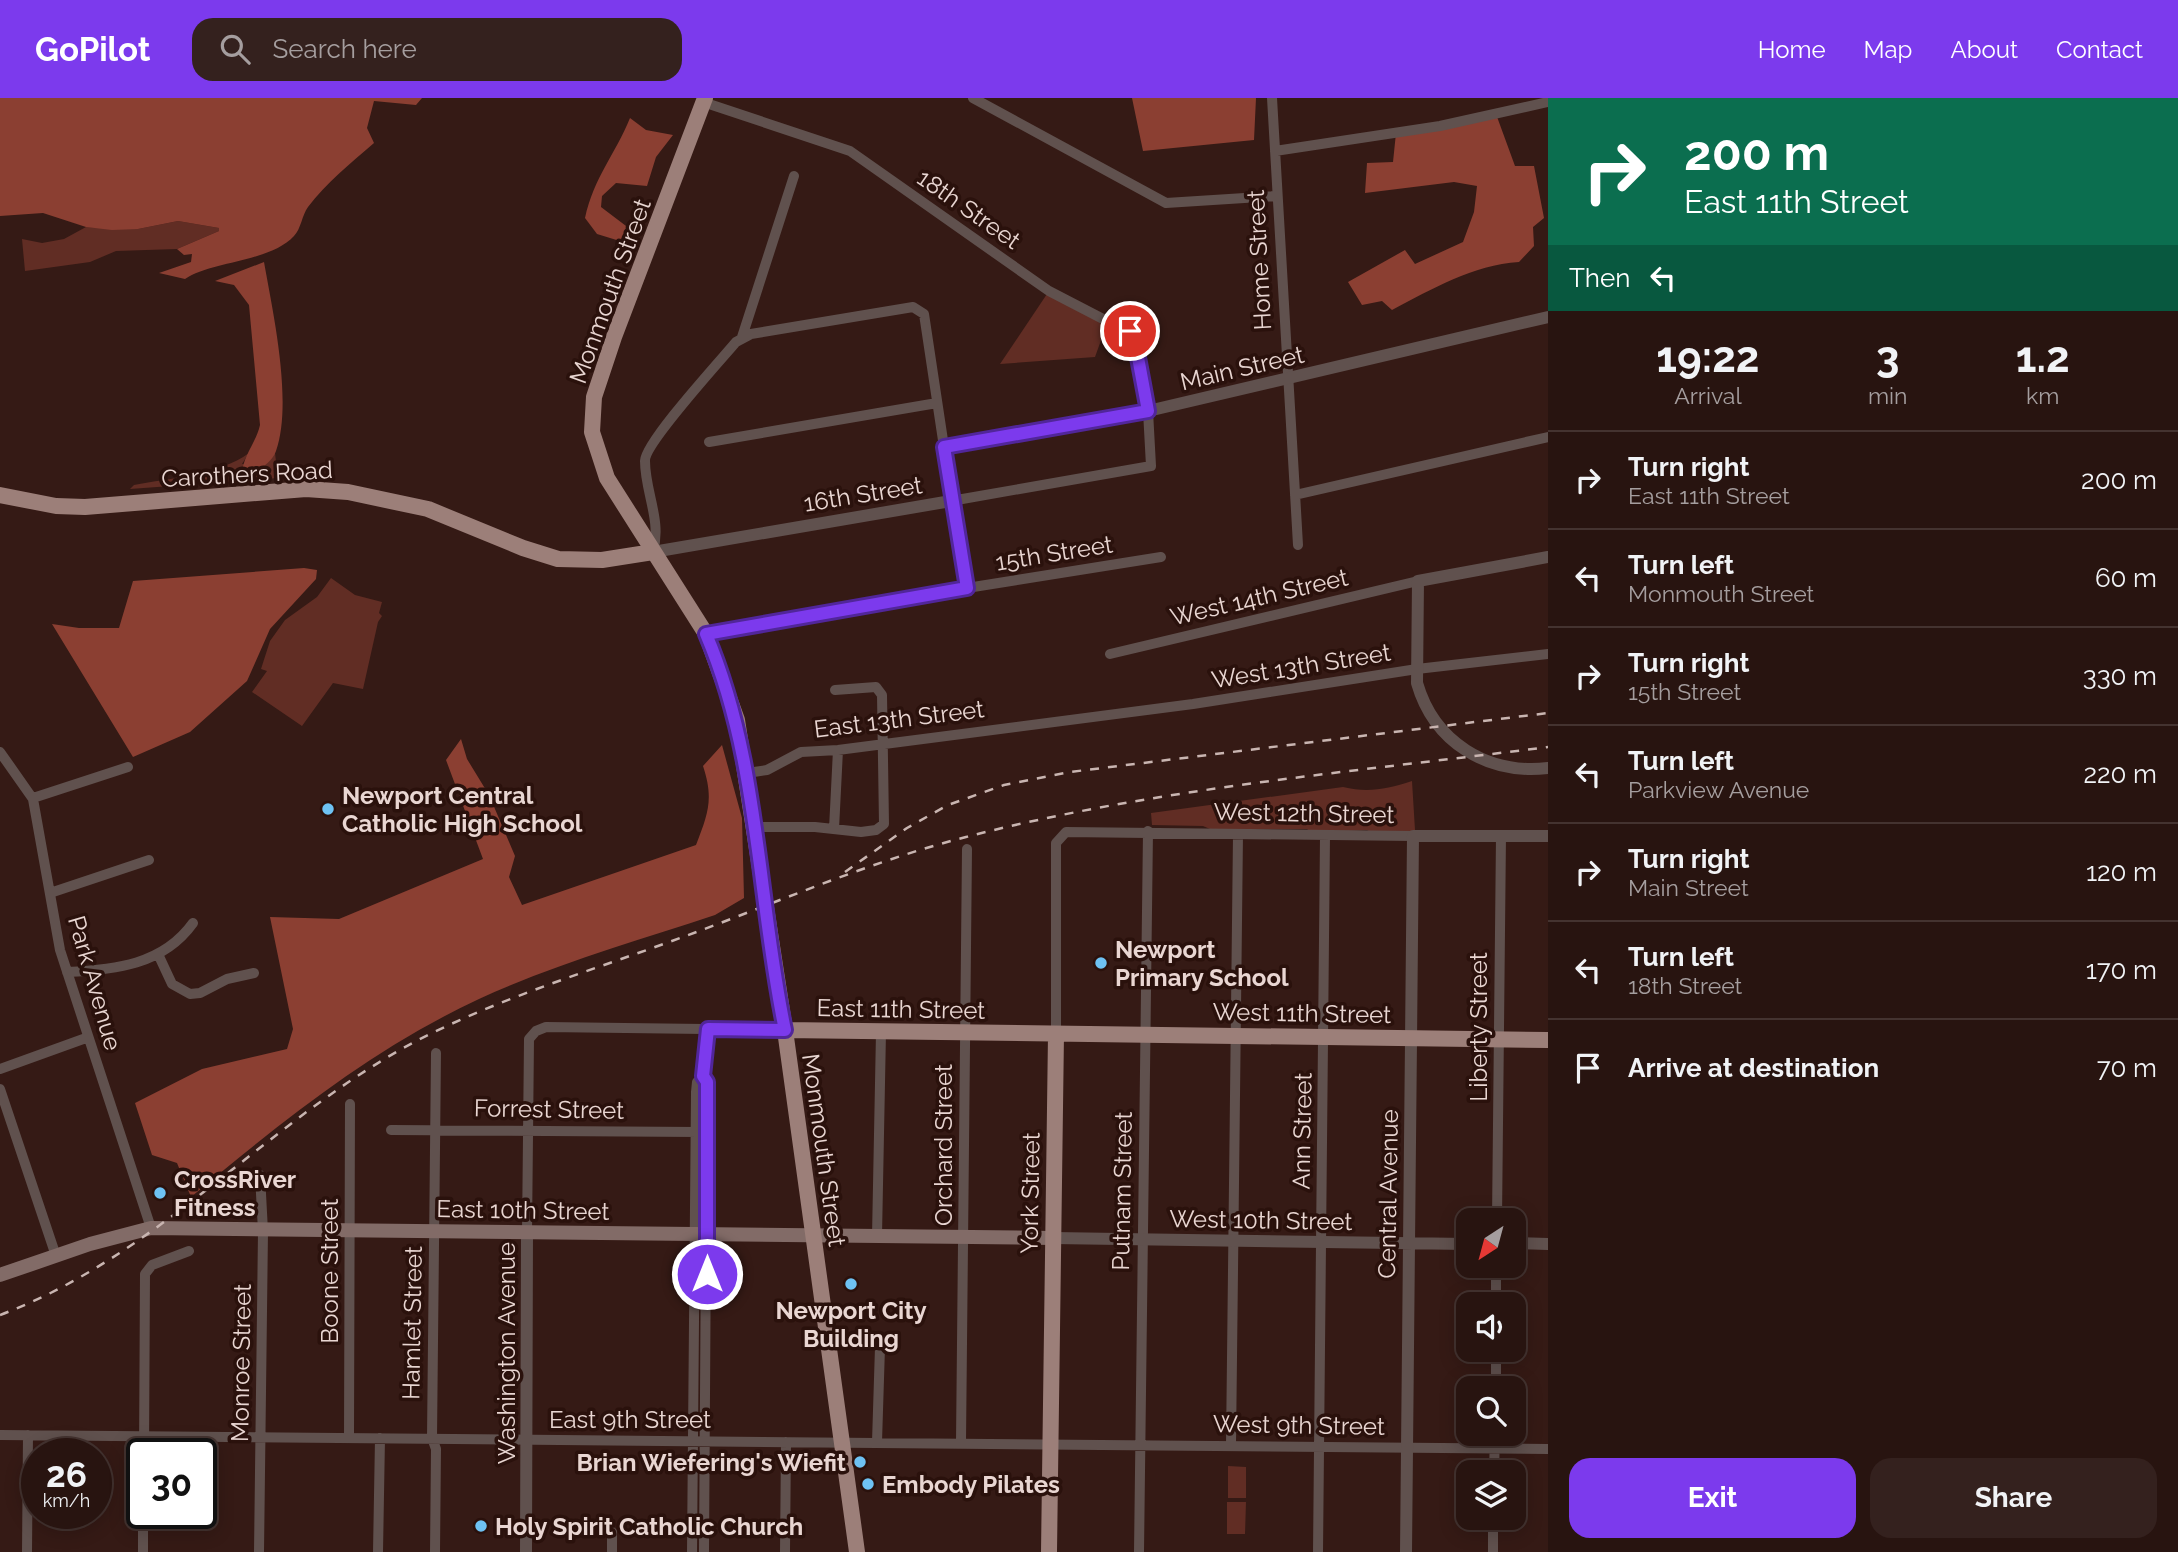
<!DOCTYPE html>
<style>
:root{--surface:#281410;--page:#34211e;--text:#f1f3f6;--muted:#a59e9f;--line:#443330;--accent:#7c3aed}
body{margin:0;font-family:Raleway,sans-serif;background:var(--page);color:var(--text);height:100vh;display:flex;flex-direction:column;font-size:26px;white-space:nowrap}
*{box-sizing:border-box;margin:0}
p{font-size:23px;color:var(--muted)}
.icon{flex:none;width:38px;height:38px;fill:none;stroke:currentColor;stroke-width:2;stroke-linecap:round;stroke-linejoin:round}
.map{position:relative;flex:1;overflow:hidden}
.details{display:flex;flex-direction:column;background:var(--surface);width:630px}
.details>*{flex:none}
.hud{background:#0b6e4f;color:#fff;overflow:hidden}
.needle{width:46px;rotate:216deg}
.buttons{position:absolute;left:1456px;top:1110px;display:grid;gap:14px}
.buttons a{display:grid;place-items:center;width:70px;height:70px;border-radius:14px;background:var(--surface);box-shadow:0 4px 18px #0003,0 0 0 2px var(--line);font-size:35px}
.speed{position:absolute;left:21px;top:1340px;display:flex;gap:14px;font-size:35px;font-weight:700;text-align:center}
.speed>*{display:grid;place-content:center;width:91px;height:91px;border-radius:50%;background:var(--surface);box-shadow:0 4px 18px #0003,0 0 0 2px var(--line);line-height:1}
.speed small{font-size:18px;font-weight:400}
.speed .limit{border:4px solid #111;border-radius:10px;background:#fff;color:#111}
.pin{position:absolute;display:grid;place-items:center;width:60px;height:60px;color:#fff;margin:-30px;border:4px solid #fff;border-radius:50%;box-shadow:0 2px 7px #0007}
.me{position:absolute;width:77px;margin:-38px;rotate:0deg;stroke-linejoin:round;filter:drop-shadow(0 0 5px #0008)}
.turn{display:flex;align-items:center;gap:24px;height:147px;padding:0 21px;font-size:32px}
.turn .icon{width:91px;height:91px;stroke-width:2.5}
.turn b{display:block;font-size:49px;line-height:60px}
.then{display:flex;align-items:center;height:66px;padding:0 21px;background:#0003;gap:14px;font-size:26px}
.eta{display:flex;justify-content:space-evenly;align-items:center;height:119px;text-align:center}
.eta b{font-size:42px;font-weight:700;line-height:49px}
.action{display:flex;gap:14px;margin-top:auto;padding:14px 21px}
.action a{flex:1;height:80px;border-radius:21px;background:var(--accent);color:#fff;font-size:28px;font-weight:700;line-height:80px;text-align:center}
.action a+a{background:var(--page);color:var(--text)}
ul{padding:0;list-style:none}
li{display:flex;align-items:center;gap:21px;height:98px;padding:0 21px;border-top:2px solid var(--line)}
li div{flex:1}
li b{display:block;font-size:26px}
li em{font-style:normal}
header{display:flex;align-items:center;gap:42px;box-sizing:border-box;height:98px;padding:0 35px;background:var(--accent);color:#fff}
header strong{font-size:33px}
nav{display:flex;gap:38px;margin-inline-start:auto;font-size:24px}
.search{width:490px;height:63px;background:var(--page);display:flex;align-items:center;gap:18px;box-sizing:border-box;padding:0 24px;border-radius:21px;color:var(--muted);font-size:26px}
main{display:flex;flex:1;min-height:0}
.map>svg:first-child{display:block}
.green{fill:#612d24}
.forest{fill:#8b3f32}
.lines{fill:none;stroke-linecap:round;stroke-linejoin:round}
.minor{stroke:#60514e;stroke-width:10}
.tertiary{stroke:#60514e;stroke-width:12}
.secondary{stroke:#826b67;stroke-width:14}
.primary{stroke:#9c7f79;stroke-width:16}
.rail{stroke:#c9b5b1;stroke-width:2.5;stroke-dasharray:9 9;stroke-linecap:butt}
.route-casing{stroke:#51269a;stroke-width:18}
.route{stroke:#7c3aed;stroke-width:12}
.poi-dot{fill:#6ec2f3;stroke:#2a110c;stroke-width:2.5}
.labels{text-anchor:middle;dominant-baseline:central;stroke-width:7;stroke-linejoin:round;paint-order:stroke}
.street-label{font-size:24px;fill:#e9d6d2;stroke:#2a110c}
.poi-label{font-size:24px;font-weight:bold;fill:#e9d6d2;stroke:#2a110c;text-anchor:start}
</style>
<header>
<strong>GoPilot</strong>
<div class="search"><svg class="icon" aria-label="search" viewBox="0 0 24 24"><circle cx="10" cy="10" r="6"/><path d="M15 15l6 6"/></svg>Search here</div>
<nav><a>Home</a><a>Map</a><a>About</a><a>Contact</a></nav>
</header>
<main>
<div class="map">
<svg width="1548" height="1454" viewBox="0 0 1548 1454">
<rect width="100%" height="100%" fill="#351a15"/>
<path class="green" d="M178 123 219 130V133L177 151 116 153 90 164 25 173 22 141 42 145 64 141 86 129 138 131Z
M1049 193 1108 223 1095 259 1000 266Z
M249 355 242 366 263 368 275 355 278 380 130 391 134 387C170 380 219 377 249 355Z
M331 480 355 497 382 504 379 515 382 518 378 524 363 591 333 585 302 628 252 594 267 573 261 571 270 543 285 522 317 499Z
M1412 683 1415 732C1402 736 1379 740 1367 732L1312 735 1307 731H1257L1253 734 1210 731 1203 728 1152 727 1151 715 1343 689C1368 695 1387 691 1412 683Z
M1228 1368 1246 1369V1400H1228Z
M1227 1404H1246L1245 1436H1227Z"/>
<path class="forest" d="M0 0H422L416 7 374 3 367 30 374 45C351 65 326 85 308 109 302 117 301 131 294 138 270 164 212 163 185 181L159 175 191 164 192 156 184 157 177 151 219 133V130L178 123 138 131 112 132 86 129 43 115 0 118Z
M1132 0H1256L1254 42 1143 53Z
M1496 16 1515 68H1534L1544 120 1533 129 1534 148 1519 164C1473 167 1432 191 1392 212L1382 203 1362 207 1348 184 1405 152 1415 166 1463 144 1474 114 1477 88 1454 84 1365 95 1367 65 1393 64 1396 35Z
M630 20 646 32 673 37 656 59 647 88 616 85 602 98 601 109 630 131 623 144 597 136 585 120C594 79 615 57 630 20Z
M264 164C273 215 293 304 276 353 272 365 254 377 242 377 242 359 256 345 260 327L249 207 234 187 215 183Z
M304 470 317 472 316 481 270 531 247 583 190 634 133 659 52 526 79 530H119L133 483Z
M461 641 467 661 489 697 515 758 509 779 522 807 696 747C708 716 714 701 703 668L722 647 742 720 744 800 715 817C637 843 555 866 479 901 370 952 283 1023 191 1099L177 1065 152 1057 135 1005 202 971 287 951 293 931 270 819 339 821 483 761 446 662Z"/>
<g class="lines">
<path class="minor" d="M973 0 1166 105 1276 98
M1272 0 1298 447
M703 4 850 53 1049 193 1132 236 1148 313 1151 368 951 403
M1275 53 1440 28 1548 4
M742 239 794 78
M709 344 937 305
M1295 397 1548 339
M653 453C662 423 645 394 645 363 644 346 720 263 736 244L751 236 913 209 924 216 944 349
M967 490 1161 459
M1110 556 1418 483
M0 654 33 701 60 852 151 1130
M747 675 767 672 801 654 838 652 1193 606 1417 571 1548 556
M33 700 128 669
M755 729H815L861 734 876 732 884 726 882 597 876 589 835 592
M834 731 838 652
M50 795 149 762
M158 856 172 886 190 896 200 895 227 881 254 875
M67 874C114 872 163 867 193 825
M1056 936V745L1066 734 1413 738
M0 971 86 940
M703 978 707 984 704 1454
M0 991 56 1158
M391 1032 699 1034
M1497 1122 1501 737
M527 1135 529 941 536 933 546 929 785 932
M877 1138 881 934
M1496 1206V1167
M1496 1290V1251
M0 1337 1548 1351
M349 1339 350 1006
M877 1344 880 1249
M961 1344 967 751
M1231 1347 1238 736
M144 1356 145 1176 152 1167 189 1153
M1494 1374 1495 1335
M27 1454 28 1337
M143 1454V1416
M259 1454 263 1133 260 1077
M378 1454 380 1340
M435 1454 436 1351 432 1340 436 955
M612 1454V1434
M692 1454 696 994 697 984 703 978 708 931
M785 1454 786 1344
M1139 1454 1148 733
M1318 1454 1325 738
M1493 1454V1419"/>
<path class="tertiary" d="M653 454 951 403
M1548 459 1418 483 1417 585C1434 644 1487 677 1548 670
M706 536 967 490 944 349 1148 313 1548 219
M1053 1140 1468 1146
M1514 1145 1548 1146
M526 1454 527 1135
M1406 1454 1413 738H1548"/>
<path class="secondary" d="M0 1177 90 1146 151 1130 1053 1140"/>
<path class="primary" d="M705 0 614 239 594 299 592 334 607 380 706 536 737 622 785 932 857 1454
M0 397 56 408 85 409 306 391 348 394 428 411 523 450 558 461 602 462 653 454
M785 932 1548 942
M1049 1454 1056 936"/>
<path class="rail" d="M845 774 907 730 948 707 1004 687 1070 674 1548 615
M0 1217C164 1156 274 1014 428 937 509 897 596 871 680 840 774 806 868 764 966 739 1155 690 1354 674 1548 649"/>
</g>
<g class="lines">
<g class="route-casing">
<path id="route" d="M707 1176V984L703 978 708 931 785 932C757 800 760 662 706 536L967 490 944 349 1148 313 1134 238 1130 233"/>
</g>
<use href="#route" class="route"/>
</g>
<g class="poi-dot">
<circle cx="328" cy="711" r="7"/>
<circle cx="1101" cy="865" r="7"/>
<circle cx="160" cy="1095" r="7"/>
<circle cx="851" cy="1186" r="7"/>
<circle cx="860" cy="1364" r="7"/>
<circle cx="868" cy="1386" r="7"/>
<circle cx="481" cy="1428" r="7"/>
</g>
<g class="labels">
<g class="street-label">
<text transform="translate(969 111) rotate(35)">18th Street</text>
<text transform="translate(1259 162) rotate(-93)">Home Street</text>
<text transform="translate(610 193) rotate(-70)">Monmouth Street</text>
<text transform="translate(1242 270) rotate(-13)">Main Street</text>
<text transform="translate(247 376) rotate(-3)">Carothers Road</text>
<text transform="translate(863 396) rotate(-9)">16th Street</text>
<text transform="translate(1054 455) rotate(-9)">15th Street</text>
<text transform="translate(1259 499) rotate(-13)">West 14th Street</text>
<text transform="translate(1301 568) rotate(-9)">West 13th Street</text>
<text transform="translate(899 621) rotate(-7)">East 13th Street</text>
<text transform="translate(1304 715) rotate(1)">West 12th Street</text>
<text transform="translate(95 885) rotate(74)">Park Avenue</text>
<text transform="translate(901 911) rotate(1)">East 11th Street</text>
<text transform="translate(1302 915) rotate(1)">West 11th Street</text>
<text transform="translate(1478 929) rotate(-90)">Liberty Street</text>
<text transform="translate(549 1011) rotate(1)">Forrest Street</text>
<text transform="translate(1302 1033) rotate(-89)">Ann Street</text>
<text transform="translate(943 1047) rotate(-90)">Orchard Street</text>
<text transform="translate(824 1052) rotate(82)">Monmouth Street</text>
<text transform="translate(1122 1093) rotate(-89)">Putnam Street</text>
<text transform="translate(1030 1095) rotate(-89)">York Street</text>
<text transform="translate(1388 1096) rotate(-89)">Central Avenue</text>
<text transform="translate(523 1112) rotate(1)">East 10th Street</text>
<text transform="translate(1261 1122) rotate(1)">West 10th Street</text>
<text transform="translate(329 1173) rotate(-90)">Boone Street</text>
<text transform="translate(412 1225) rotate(-89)">Hamlet Street</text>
<text transform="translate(506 1255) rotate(-90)">Washington Avenue</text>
<text transform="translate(241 1265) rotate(-89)">Monroe Street</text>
<text x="630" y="1321">East 9th Street</text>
<text transform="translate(1299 1327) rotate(1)">West 9th Street</text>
</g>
<g class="poi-label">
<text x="342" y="697">Newport Central<tspan x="342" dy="28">Catholic High School</tspan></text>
<text x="1115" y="851">Newport<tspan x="1115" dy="28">Primary School</tspan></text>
<text x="174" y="1081">CrossRiver<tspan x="174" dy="28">Fitness</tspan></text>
<text x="851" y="1212" text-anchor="middle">Newport City<tspan x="851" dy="28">Building</tspan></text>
<text x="846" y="1364" text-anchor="end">Brian Wiefering's Wiefit</text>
<text x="882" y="1386">Embody Pilates</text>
<text x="495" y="1428">Holy Spirit Catholic Church</text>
</g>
</g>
</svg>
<div class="buttons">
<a><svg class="needle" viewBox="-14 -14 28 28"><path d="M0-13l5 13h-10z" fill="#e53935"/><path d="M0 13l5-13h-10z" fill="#a59e9f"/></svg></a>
<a><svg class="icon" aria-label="sound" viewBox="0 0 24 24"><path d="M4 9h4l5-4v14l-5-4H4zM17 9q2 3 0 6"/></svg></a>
<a><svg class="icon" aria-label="search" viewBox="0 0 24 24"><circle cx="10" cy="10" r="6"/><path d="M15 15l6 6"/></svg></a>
<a><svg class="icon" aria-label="layers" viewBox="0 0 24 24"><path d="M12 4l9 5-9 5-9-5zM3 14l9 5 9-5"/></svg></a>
</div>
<div class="speed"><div>26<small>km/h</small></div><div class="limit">30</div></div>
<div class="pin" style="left:1130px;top:233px;background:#d93025"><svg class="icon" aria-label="arrive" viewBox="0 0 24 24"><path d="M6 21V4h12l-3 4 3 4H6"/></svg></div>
<svg class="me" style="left:707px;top:1176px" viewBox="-20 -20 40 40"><circle r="17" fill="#7c3aed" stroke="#fff" stroke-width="3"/><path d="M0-11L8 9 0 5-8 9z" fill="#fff"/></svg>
</div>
<section class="details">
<div class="hud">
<div class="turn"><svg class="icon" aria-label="right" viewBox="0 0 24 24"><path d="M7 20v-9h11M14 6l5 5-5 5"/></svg><div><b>200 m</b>East 11th Street</div></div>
<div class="then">Then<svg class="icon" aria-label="left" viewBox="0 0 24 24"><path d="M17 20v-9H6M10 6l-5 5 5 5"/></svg></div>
</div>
<div class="eta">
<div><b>19:22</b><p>Arrival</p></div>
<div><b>3</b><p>min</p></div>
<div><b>1.2</b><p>km</p></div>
</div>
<ul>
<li><svg class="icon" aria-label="right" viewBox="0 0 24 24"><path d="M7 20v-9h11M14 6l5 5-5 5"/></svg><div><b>Turn right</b><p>East 11th Street</p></div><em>200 m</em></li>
<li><svg class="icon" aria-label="left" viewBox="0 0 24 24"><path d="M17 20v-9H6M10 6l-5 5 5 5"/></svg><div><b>Turn left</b><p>Monmouth Street</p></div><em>60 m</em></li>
<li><svg class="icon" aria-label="right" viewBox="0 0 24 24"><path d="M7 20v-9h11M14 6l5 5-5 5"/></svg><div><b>Turn right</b><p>15th Street</p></div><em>330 m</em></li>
<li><svg class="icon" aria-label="left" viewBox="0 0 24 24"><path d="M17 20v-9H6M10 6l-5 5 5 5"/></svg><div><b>Turn left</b><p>Parkview Avenue</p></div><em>220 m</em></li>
<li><svg class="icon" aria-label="right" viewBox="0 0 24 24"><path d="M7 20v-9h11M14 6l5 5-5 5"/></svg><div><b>Turn right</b><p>Main Street</p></div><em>120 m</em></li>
<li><svg class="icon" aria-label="left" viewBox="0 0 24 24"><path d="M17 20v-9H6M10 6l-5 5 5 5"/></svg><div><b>Turn left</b><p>18th Street</p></div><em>170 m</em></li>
<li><svg class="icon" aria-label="arrive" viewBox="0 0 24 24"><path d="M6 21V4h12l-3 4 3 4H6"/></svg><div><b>Arrive at destination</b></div><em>70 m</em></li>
</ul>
<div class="action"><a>Exit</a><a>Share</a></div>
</section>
</main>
